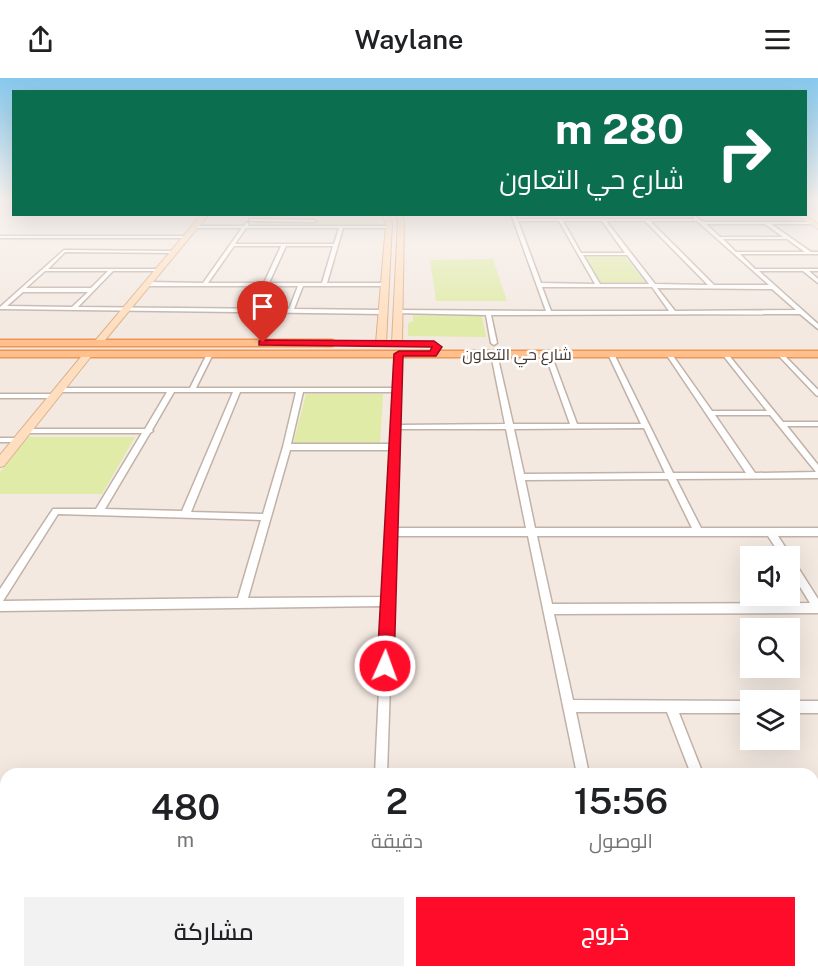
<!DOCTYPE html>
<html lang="ar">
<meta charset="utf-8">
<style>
:root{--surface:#fff;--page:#f2f2f2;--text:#202124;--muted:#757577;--accent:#ff0c2a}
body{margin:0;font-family:"Public Sans",Cairo,sans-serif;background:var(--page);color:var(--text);direction:rtl;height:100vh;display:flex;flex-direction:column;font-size:22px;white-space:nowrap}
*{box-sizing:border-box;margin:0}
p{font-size:20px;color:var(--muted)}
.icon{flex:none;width:33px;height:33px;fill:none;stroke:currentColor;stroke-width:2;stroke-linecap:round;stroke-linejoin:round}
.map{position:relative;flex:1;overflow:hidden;direction:ltr}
.sheet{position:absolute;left:0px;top:690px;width:819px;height:210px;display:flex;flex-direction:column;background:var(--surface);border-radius:18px 18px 0 0;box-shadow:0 6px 24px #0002;direction:rtl}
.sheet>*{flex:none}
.guide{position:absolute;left:12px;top:12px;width:795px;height:126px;border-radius:0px;box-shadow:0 6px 24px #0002;direction:rtl;background:#0b6e4f;color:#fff;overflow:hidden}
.fabs{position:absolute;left:740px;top:468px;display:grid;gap:12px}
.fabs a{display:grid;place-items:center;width:60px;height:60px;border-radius:0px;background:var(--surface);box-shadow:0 6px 24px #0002;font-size:30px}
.pin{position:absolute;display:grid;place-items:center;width:51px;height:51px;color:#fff;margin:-62px -26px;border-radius:50% 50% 50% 0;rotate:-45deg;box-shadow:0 0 6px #0007}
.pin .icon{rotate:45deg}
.me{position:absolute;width:66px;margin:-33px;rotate:2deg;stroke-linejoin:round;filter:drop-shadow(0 0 4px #0008)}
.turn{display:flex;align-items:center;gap:21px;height:126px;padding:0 24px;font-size:27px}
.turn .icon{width:78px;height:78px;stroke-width:2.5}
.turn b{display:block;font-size:42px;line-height:51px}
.eta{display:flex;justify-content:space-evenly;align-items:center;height:102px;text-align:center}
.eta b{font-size:36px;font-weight:600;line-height:42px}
.cta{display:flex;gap:12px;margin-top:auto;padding:12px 24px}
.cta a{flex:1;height:69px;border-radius:0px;background:var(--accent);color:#fff;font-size:24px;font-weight:600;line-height:69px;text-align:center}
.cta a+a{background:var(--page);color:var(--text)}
header{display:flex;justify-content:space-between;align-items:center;height:78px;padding:0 24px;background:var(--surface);font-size:27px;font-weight:600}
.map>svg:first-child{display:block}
.green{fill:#dfeba6}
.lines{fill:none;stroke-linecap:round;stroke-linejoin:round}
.street-casing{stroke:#c1b1a7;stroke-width:3}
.secondary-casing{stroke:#dab18e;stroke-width:2}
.primary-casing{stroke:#ee9654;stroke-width:3}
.street{fill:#fff;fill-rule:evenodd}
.secondary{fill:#ffdebf;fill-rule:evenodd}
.primary{fill:#ffc08e;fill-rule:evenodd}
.route{fill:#ff0c2a;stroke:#a6081b;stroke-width:1.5}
.labels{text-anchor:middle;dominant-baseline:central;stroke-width:5;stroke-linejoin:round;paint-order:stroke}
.far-street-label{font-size:16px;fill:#443832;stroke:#fff}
</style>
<header><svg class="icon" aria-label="menu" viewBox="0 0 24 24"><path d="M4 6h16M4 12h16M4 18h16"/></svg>Waylane<svg class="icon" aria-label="share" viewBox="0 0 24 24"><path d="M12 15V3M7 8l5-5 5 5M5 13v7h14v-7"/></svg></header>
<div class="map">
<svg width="818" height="900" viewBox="0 0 818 900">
<rect width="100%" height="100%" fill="#f3e9e1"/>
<path class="green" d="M255 143H369L377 145 371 148H252Z
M584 179H625L645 204H600Z
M493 181 507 223H436L430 182Z
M413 237 482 238 486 259 408 258V245L413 243Z
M306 316H383L380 367 293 366Z
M28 359H135L102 416H0V394Z
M154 894H226L227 900H154Z
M262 894H332L331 900H260Z"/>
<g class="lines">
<g class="street-casing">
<path id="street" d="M511 136H515L517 141H695L693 139 695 138 703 144H813L812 146H771L811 174H818V176H740L755 191H818V193H809L818 201V205L803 193H759L818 246V251L800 236 491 237 497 265 494 267 491 265 486 237 396 235 395 234 398 232 546 233ZM518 143H559L595 206 541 205ZM563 143H602L625 175H581ZM606 143H645L708 207 655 206ZM650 143H697L769 207H714ZM706 146H765L783 159H720ZM723 161H787L805 174H736ZM583 177H627L649 206H600ZM542 209H652L669 233H551ZM657 210 772 211 796 232 675 233Z
M250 141 314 142 316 143 314 144 249 143Z
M246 145H248V148H390L389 150H343L327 205H385L387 206V208H303L294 231 383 232 386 234 383 236 0 231V229L64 172 175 173 177 174 175 175 65 174 48 191H159L161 192 159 193H113L78 229 289 231 298 208H148L145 206 148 204 203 205 242 150H196L195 148H244ZM246 150H339L334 166H235ZM234 168H281L264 205H208ZM286 168H333L322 205H269ZM45 193H108L91 210H26ZM23 214H88L72 229 7 228Z
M0 158H187L189 159 187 160H0Z
M210 274 213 276 196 310H393L395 276 398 274 401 276 399 347 505 346 491 276 494 274 497 276 513 346H570L545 276 548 274 551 276 577 346H641L608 276 611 274 614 276 673 395H746L666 276 671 275 712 333H767L722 276 727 275 783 344H818V348H787L818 387V400L676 401 701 450H818V458H778L789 475 790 479 792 480 818 521V535L554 536 573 622 750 623V635H679L703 696H691L667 634H576L589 696H577L528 458H395L387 696H375L383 528 0 533V511L53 431H96L142 355H23V351H145L167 314H59L56 312 59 310H190L207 276ZM174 314H233L182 433 105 431 150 355 153 353 152 352ZM240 314H296L283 369 263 436 191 434ZM303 314H393L391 366H291ZM715 337H770L816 394 755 395ZM644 350 665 395 524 396 514 351ZM399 351H506L526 450H395ZM290 372H390L383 519 248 520ZM668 401 692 450H535L525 402ZM58 436 261 442 238 520 3 523ZM537 458H768L781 478H789V491L810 525 552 526Z
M778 275H782L818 312V318L816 317 778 277Z
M0 316H54L57 318 54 320H0Z
M0 360H19L23 362 19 364H0Z
M789 623H818V635H789Z
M6 743V757L0 758V744Z
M122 894H138L137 900H121Z
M364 894H380V900H364Z
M618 894H634L635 900H619Z
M770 894H786L788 900H772Z"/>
</g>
<g class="secondary-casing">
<path id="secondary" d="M2 123H9L0 129Z
M202 136H209L101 267H95V263Z
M382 136H388L392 146 386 265 381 268 376 265 386 146Z
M396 136H402L404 143 402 265 397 268 392 265 398 143Z
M795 136H803L818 146V151Z
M85 274 93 276 4 388 0 389V377Z"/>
</g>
<g class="primary-casing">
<path id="primary" d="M0 262H332L337 265 332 268H0Z
M0 273H818V279H0Z"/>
</g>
<use href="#street" class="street"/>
<use href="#secondary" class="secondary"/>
<use href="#primary" class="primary"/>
</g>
<linearGradient id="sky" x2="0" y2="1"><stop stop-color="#87c9ee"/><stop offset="0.49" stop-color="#faf5f2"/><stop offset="1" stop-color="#faf5f2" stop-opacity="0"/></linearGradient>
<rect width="818" height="249" fill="url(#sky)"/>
<path class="route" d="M263 262 434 263 442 269 436 278H403L394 588 391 594 385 596 379 594 377 588 394 276 399 273H430L432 269 259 267V263Z"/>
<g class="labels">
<g class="far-street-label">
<text x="517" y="276">شارع حي التعاون</text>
</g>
</g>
</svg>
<div class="fabs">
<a><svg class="icon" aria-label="sound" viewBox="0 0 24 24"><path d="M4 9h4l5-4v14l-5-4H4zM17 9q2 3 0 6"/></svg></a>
<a><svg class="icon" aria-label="search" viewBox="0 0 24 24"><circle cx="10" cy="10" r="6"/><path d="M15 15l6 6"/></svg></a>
<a><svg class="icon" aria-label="layers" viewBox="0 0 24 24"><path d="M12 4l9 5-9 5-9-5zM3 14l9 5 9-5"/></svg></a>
</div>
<div class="pin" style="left:263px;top:265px;background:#d93025"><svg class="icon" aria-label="arrive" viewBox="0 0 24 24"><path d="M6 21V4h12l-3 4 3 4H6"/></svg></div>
<svg class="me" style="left:385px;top:588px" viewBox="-20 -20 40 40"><circle r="17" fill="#ff0c2a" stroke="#fff" stroke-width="3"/><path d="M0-11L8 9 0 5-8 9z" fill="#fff"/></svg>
<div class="guide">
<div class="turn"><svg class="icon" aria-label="right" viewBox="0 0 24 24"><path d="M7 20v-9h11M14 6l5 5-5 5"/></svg><div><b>280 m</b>شارع حي التعاون</div></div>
</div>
<section class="sheet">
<div class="eta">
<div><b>15:56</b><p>الوصول</p></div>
<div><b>2</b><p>دقيقة</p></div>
<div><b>480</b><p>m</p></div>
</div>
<div class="cta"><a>خروج</a><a>مشاركة</a></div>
</section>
</div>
